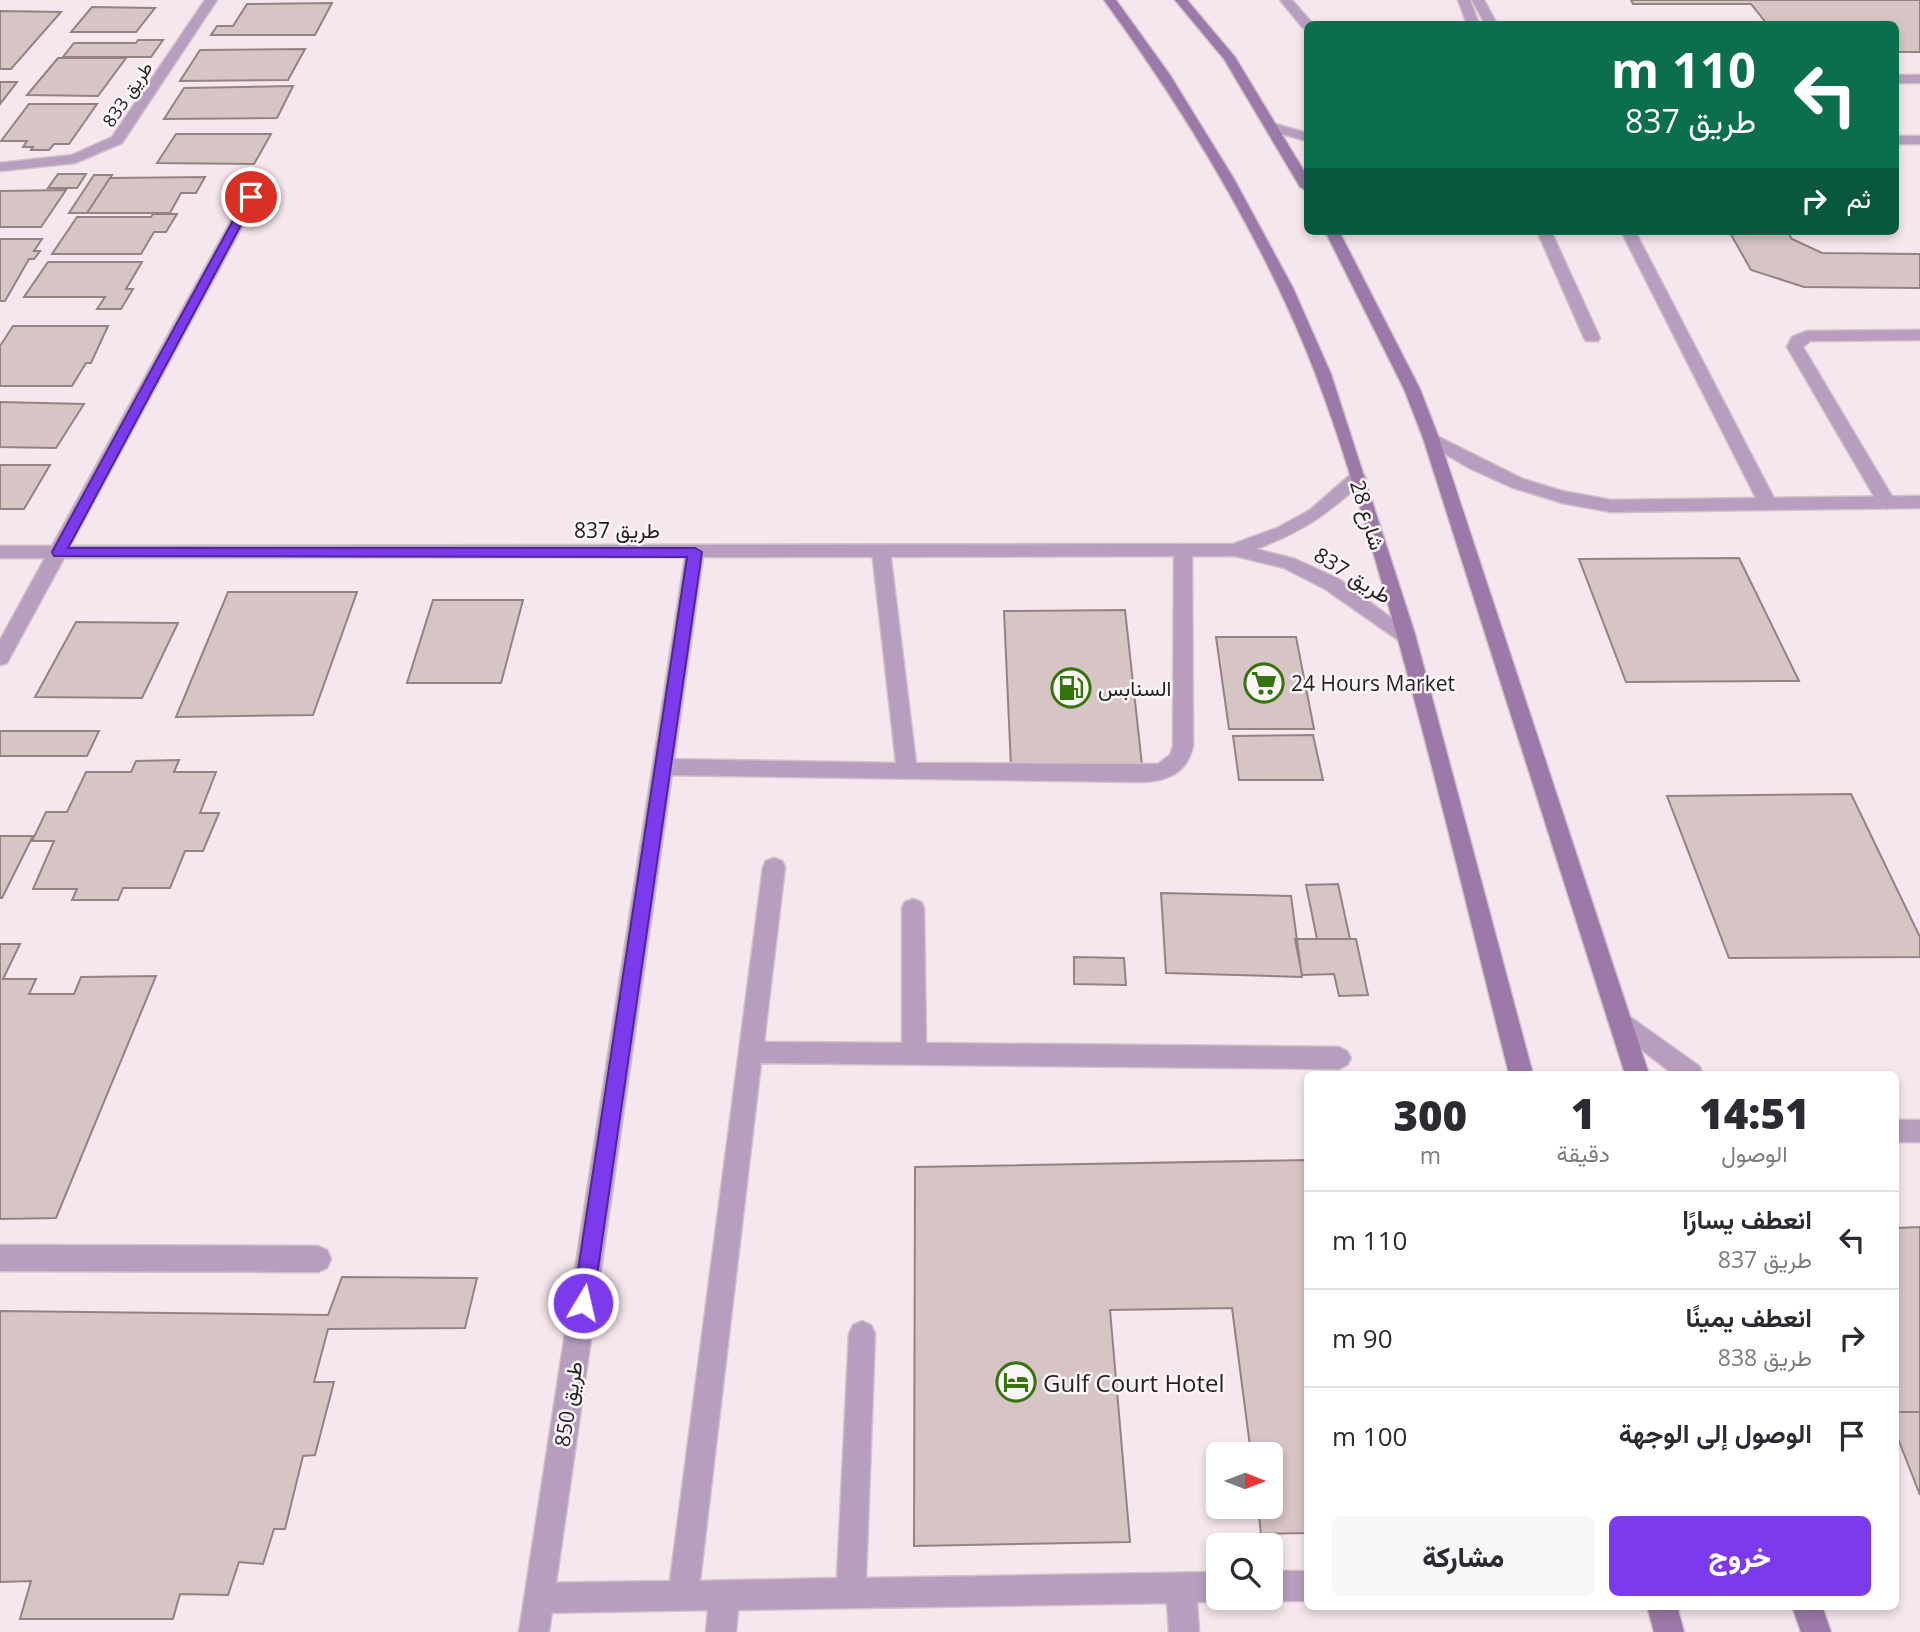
<!DOCTYPE html>
<html lang="ar">
<meta charset="utf-8">
<style>
:root{--surface:#fff;--page:#f7f7f7;--text:#2b2b33;--muted:#7c7c81;--line:#e1e1e2;--accent:#7c3aed}
body{margin:0;font-family:"Open Sans",Vazirmatn,sans-serif;background:var(--page);color:var(--text);direction:rtl;height:100vh;display:flex;flex-direction:column;font-size:26px;white-space:nowrap}
*{box-sizing:border-box;margin:0}
p{font-size:23px;color:var(--muted)}
.icon{flex:none;width:38px;height:38px;fill:none;stroke:currentColor;stroke-width:2;stroke-linecap:round;stroke-linejoin:round}
.map{position:relative;flex:1;overflow:hidden;direction:ltr}
.sheet{position:absolute;left:1304px;top:1071px;width:595px;height:539px;display:flex;flex-direction:column;background:var(--surface);border-radius:10px;box-shadow:0 4px 10px #0003;direction:rtl}
.sheet>*{flex:none}
.hud{position:absolute;left:1304px;top:21px;width:595px;height:214px;border-radius:10px;box-shadow:0 4px 10px #0003;direction:rtl;background:#0b6e4f;color:#fff;overflow:hidden}
.needle{width:46px;rotate:90deg}
.controls{position:absolute;left:1206px;top:1442px;display:grid;gap:14px}
.controls a{display:grid;place-items:center;width:77px;height:77px;border-radius:10px;background:var(--surface);box-shadow:0 4px 10px #0003;font-size:35px}
.pin{position:absolute;display:grid;place-items:center;width:60px;height:60px;color:#fff;margin:-30px;border:4px solid #fff;border-radius:50%;box-shadow:0 2px 7px #0007}
.me{position:absolute;width:77px;margin:-38px;rotate:9deg;stroke-linejoin:round;filter:drop-shadow(0 0 5px #0008)}
.turn{display:flex;align-items:center;gap:24px;height:147px;padding:0 28px;font-size:32px}
.turn .icon{width:91px;height:91px;stroke-width:2.5}
.turn b{display:block;font-size:49px;line-height:60px}
.then{display:flex;align-items:center;height:66px;padding:0 28px;background:#0003;gap:14px;font-size:26px}
.eta{display:flex;justify-content:space-evenly;align-items:center;height:119px;text-align:center}
.eta b{font-size:42px;font-weight:800;line-height:49px}
.button{display:flex;gap:14px;margin-top:auto;padding:14px 28px}
.button a{flex:1;height:80px;border-radius:10px;background:var(--accent);color:#fff;font-size:28px;font-weight:800;line-height:80px;text-align:center}
.button a+a{background:var(--page);color:var(--text)}
ul{padding:0;list-style:none}
li{display:flex;align-items:center;gap:21px;height:98px;padding:0 28px;border-top:2px solid var(--line)}
li div{flex:1}
li b{display:block;font-size:26px}
li em{font-style:normal}
.map>svg:first-child{display:block}
.building{fill:#d7c4c4;stroke:#948383;stroke-width:2}
.lines{fill:none;stroke-linecap:round;stroke-linejoin:round}
.service-casing{stroke:#d0c2c9;stroke-width:3}
.minor-casing{stroke:#d0c2c9;stroke-width:3}
.secondary-casing{stroke:#d0c2c9;stroke-width:3}
.service{fill:#b79ebf;fill-rule:evenodd}
.minor{fill:#b79ebf;fill-rule:evenodd}
.secondary{fill:#9c79a8;fill-rule:evenodd}
.route{fill:#7c3aed;stroke:#51269a;stroke-width:2}
.labels{text-anchor:middle;dominant-baseline:central;stroke-width:5;stroke-linejoin:round;paint-order:stroke}
.far-street-label{font-size:18px;fill:#241e21;stroke:#fdf6f9}
.street-label{font-size:21px;fill:#241e21;stroke:#fdf6f9}
.poi-label{font-size:21px;fill:#241e21;stroke:#fdf6f9;text-anchor:start}
.near-poi-label{font-size:24px;fill:#241e21;stroke:#fdf6f9;text-anchor:start}
</style>
<div class="map">
<svg width="1920" height="1632" viewBox="0 0 1920 1632">
<rect width="100%" height="100%" fill="#f6e6ee"/>
<path class="building" d="M1631 0H1920V52H1895V24H1767L1751 4H1633Z
M332 3 315 35H211L217 26H233L247 4Z
M92 7 155 8 136 32H71Z
M0 11 61 12 11 69H0Z
M138 40H163L151 57H63L74 43H136Z
M305 49 288 80 180 81 200 50Z
M58 58H126L98 96 27 95Z
M0 82H17L0 104Z
M293 86 277 118 164 119 184 88Z
M29 104H97L69 144H54L49 150H31L33 147H23L27 141H1Z
M176 134H271L254 164 157 163Z
M58 174H86L77 188H48Z
M94 175H112L87 213H69Z
M205 177 196 193H181L170 213H87L110 178Z
M66 190 41 227H0V191Z
M153 214H177L166 232H154L141 254H52L77 217H151Z
M1729 231H1787L1792 239 1822 253 1920 254V288L1804 287 1751 270Z
M0 239H42L34 251H40L34 259H29L5 301H0Z
M48 262H142L126 289H133L121 309H97L105 297H24Z
M13 326H108L91 363H86L72 386H0V346Z
M0 402 84 404 56 448 0 447Z
M0 465H50L24 509H0Z
M1739 558 1799 681 1626 682 1579 559Z
M228 592H357L313 715 176 717Z
M433 600H523L501 683H407Z
M1125 610 1142 765 1011 767 1004 611Z
M76 622 178 623 142 698 35 697Z
M1216 637H1296L1314 729H1229Z
M0 731H99L87 756H0Z
M1313 735 1323 780H1239L1233 736Z
M179 760 174 772H216L200 813H219L203 851H185L170 888H123L118 900H72L77 889H33L54 841H32L46 812H67L86 772H131L136 761Z
M1851 794 1920 937V957L1729 958 1667 796Z
M0 836H33L2 898H0Z
M1338 884 1350 939H1317L1306 885Z
M1161 893 1291 896 1302 977 1166 973Z
M1295 939H1356L1368 995 1339 996 1334 974 1302 975Z
M0 944H20L3 979H36L29 994H74L81 977 156 976 56 1218 0 1219Z
M1074 957 1124 958 1126 985 1074 984Z
M1307 1160V1533L1261 1534 1258 1507H1270V1454H1251L1232 1308 1110 1310 1130 1542 914 1546 915 1167Z
M1920 1227V1412H1895V1228Z
M342 1277 477 1278 465 1328 328 1329 314 1382H334L315 1455 303 1456 285 1529H274L263 1564 239 1562 228 1595 180 1594 173 1619H20L31 1581 0 1582V1311L328 1315Z
M1895 1412H1920V1495L1895 1431Z"/>
<g class="lines">
<g class="service-casing">
<path id="service" d="M1280 0H1292L1313 24 1303 28Z
M1458 0H1470L1479 24H1467Z
M1472 0H1484L1497 24H1485Z
M1895 75H1920V83H1895Z
M1537 231H1551L1600 338 1598 341H1586L1584 338Z
M1621 231H1635L1777 504 1774 508 1768 510 1759 504Z
M1920 330V340L1810 341 1803 347 1896 503 1887 509 1878 503 1787 347 1792 337 1807 331Z
M1183 544 1192 550 1193 746C1187 773 1168 781 1142 782L664 775 657 773 654 767 657 761 664 759 896 763 872 551 881 545 890 551 916 763 1158 764 1170 755 1173 746 1174 550Z
M774 858 782 861 785 867 764 1042 902 1043V908L905 902 913 899 921 902 924 908 926 1043 1339 1047 1347 1051 1351 1058 1347 1065 1339 1069 761 1063 700 1581 837 1578 849 1334 853 1325 862 1321 871 1325 875 1334 866 1578 1218 1572V1598H1228L1218 1602H1197L1199 1632H1169L1167 1603 738 1610 736 1632H706L708 1610 539 1613 529 1608 524 1598 529 1588 539 1583 670 1581 763 867 766 861Z
M0 1245 318 1246 327 1250 331 1259 327 1268 318 1272 0 1271Z
M1270 1571H1307V1601H1270L1263 1598H1270Z"/>
</g>
<g class="minor-casing">
<path id="minor" d="M205 0H217L122 143 75 163 0 171V163L72 155 112 137Z
M1272 123 1307 133V141L1267 130 1265 127Z
M1895 136H1920V144H1895Z
M251 193 258 197 70 546 1233 544 1277 528 1310 510 1351 474H1363L1366 478 1363 482C1326 515 1303 531 1256 549L1295 559 1339 579 1414 635 1412 640H1398L1325 589 1284 568 1235 556 703 557 549 1632H519L685 557 64 558 7 663 0 665V640L45 558H0V546H52L244 197Z
M1431 433 1523 479 1562 491 1611 500 1920 496V508L1611 512 1562 503 1511 487 1469 468 1425 442 1423 438 1425 434Z
M1619 1009 1699 1066 1703 1074H1673L1611 1026 1607 1019 1611 1012Z
M1895 1120H1920V1142H1895Z"/>
</g>
<g class="secondary-casing">
<path id="secondary" d="M1104 0H1116L1170 75 1234 179 1293 288 1331 374 1415 634 1533 1074H1509C1468 912 1430 750 1384 590 1359 503 1334 414 1298 331 1247 213 1179 103 1104 0Z
M1175 0H1187L1235 57 1307 176V191L1300 187 1224 59Z
M1325 231H1339L1420 389 1439 438 1649 1074H1625L1423 438 1404 389Z
M1647 1606H1677L1684 1632H1654Z
M1792 1606H1822L1831 1632H1801Z"/>
</g>
<use href="#service" class="service"/>
<use href="#minor" class="minor"/>
<use href="#secondary" class="secondary"/>
</g>
<path class="route" d="M247 195 256 197 68 548H695L702 552 593 1303 590 1310 583 1313 576 1310 573 1303 687 557 54 556 52 552Z"/>
<defs>
<g id="supermarket-ring" transform="scale(2.0125)"><circle r="9.5" fill="#fdf6f9" stroke="#35730b" stroke-width="1.5"/><path d="M-6-5.5h2.5l.6 2H6L4.5 2H-2.5L-4.4-4H-6ZM-1.5 3.2a1.3 1.3 0 1 0 .1 0ZM3 3.2a1.3 1.3 0 1 0 .1 0Z" fill="#35730b"/></g>
<g id="fuel-ring" transform="scale(2.0125)"><circle r="9.5" fill="#fdf6f9" stroke="#35730b" stroke-width="1.5"/><path d="M-5.5-6h7V0h2V4h1.3V-2.5L3-4.5l.8-.8L6-3V5H2.5V1h-1V6h-7ZM-4.2-4.7v3.2H.2V-4.7Z" fill="#35730b"/></g>
<g id="hotel-ring" transform="scale(2.0125)"><circle r="9.5" fill="#fdf6f9" stroke="#35730b" stroke-width="1.5"/><path d="M-6-4.5h1.5V1H6V5H4.5V3h-9V5H-6ZM-4 0a1.8 1.8 0 1 1 3.6 0ZM.5 0V-2.5h3Q6-2.5 6 0Z" fill="#35730b"/></g>
</defs>
<g fill-rule="evenodd">
<use href="#supermarket-ring" x="1264" y="683"/>
<use href="#fuel-ring" x="1071" y="688"/>
<use href="#hotel-ring" x="1016" y="1382"/>
</g>
<g class="labels">
<g class="far-street-label">
<text transform="translate(127 94) rotate(-56)">طريق 833</text>
</g>
<g class="street-label">
<text transform="translate(1368 515) rotate(73)">شارع 28</text>
<text x="617" y="530">طريق 837</text>
<text transform="translate(1353 575) rotate(32)">طريق 837</text>
<text transform="translate(568 1404) rotate(-81)">طريق 850</text>
</g>
<g class="poi-label">
<text x="1291" y="683">24 Hours Market</text>
<text x="1098" y="688">السنابس</text>
</g>
<g class="near-poi-label">
<text x="1043" y="1382">Gulf Court Hotel</text>
</g>
</g>
</svg>
<div class="controls">
<a><svg class="needle" viewBox="-14 -14 28 28"><path d="M0-13l5 13h-10z" fill="#e53935"/><path d="M0 13l5-13h-10z" fill="#7c7c81"/></svg></a>
<a><svg class="icon" aria-label="search" viewBox="0 0 24 24"><circle cx="10" cy="10" r="6"/><path d="M15 15l6 6"/></svg></a>
</div>
<div class="pin" style="left:251px;top:197px;background:#d93025"><svg class="icon" aria-label="arrive" viewBox="0 0 24 24"><path d="M6 21V4h12l-3 4 3 4H6"/></svg></div>
<svg class="me" style="left:583px;top:1303px" viewBox="-20 -20 40 40"><circle r="17" fill="#7c3aed" stroke="#fff" stroke-width="3"/><path d="M0-11L8 9 0 5-8 9z" fill="#fff"/></svg>
<div class="hud">
<div class="turn"><svg class="icon" aria-label="left" viewBox="0 0 24 24"><path d="M17 20v-9H6M10 6l-5 5 5 5"/></svg><div><b>110 m</b>طريق 837</div></div>
<div class="then">ثم<svg class="icon" aria-label="right" viewBox="0 0 24 24"><path d="M7 20v-9h11M14 6l5 5-5 5"/></svg></div>
</div>
<section class="sheet">
<div class="eta">
<div><b>14:51</b><p>الوصول</p></div>
<div><b>1</b><p>دقيقة</p></div>
<div><b>300</b><p>m</p></div>
</div>
<ul>
<li><svg class="icon" aria-label="left" viewBox="0 0 24 24"><path d="M17 20v-9H6M10 6l-5 5 5 5"/></svg><div><b>انعطف يسارًا</b><p>طريق 837</p></div><em>110 m</em></li>
<li><svg class="icon" aria-label="right" viewBox="0 0 24 24"><path d="M7 20v-9h11M14 6l5 5-5 5"/></svg><div><b>انعطف يمينًا</b><p>طريق 838</p></div><em>90 m</em></li>
<li><svg class="icon" aria-label="arrive" viewBox="0 0 24 24"><path d="M6 21V4h12l-3 4 3 4H6"/></svg><div><b>الوصول إلى الوجهة</b></div><em>100 m</em></li>
</ul>
<div class="button"><a>خروج</a><a>مشاركة</a></div>
</section>
</div>
